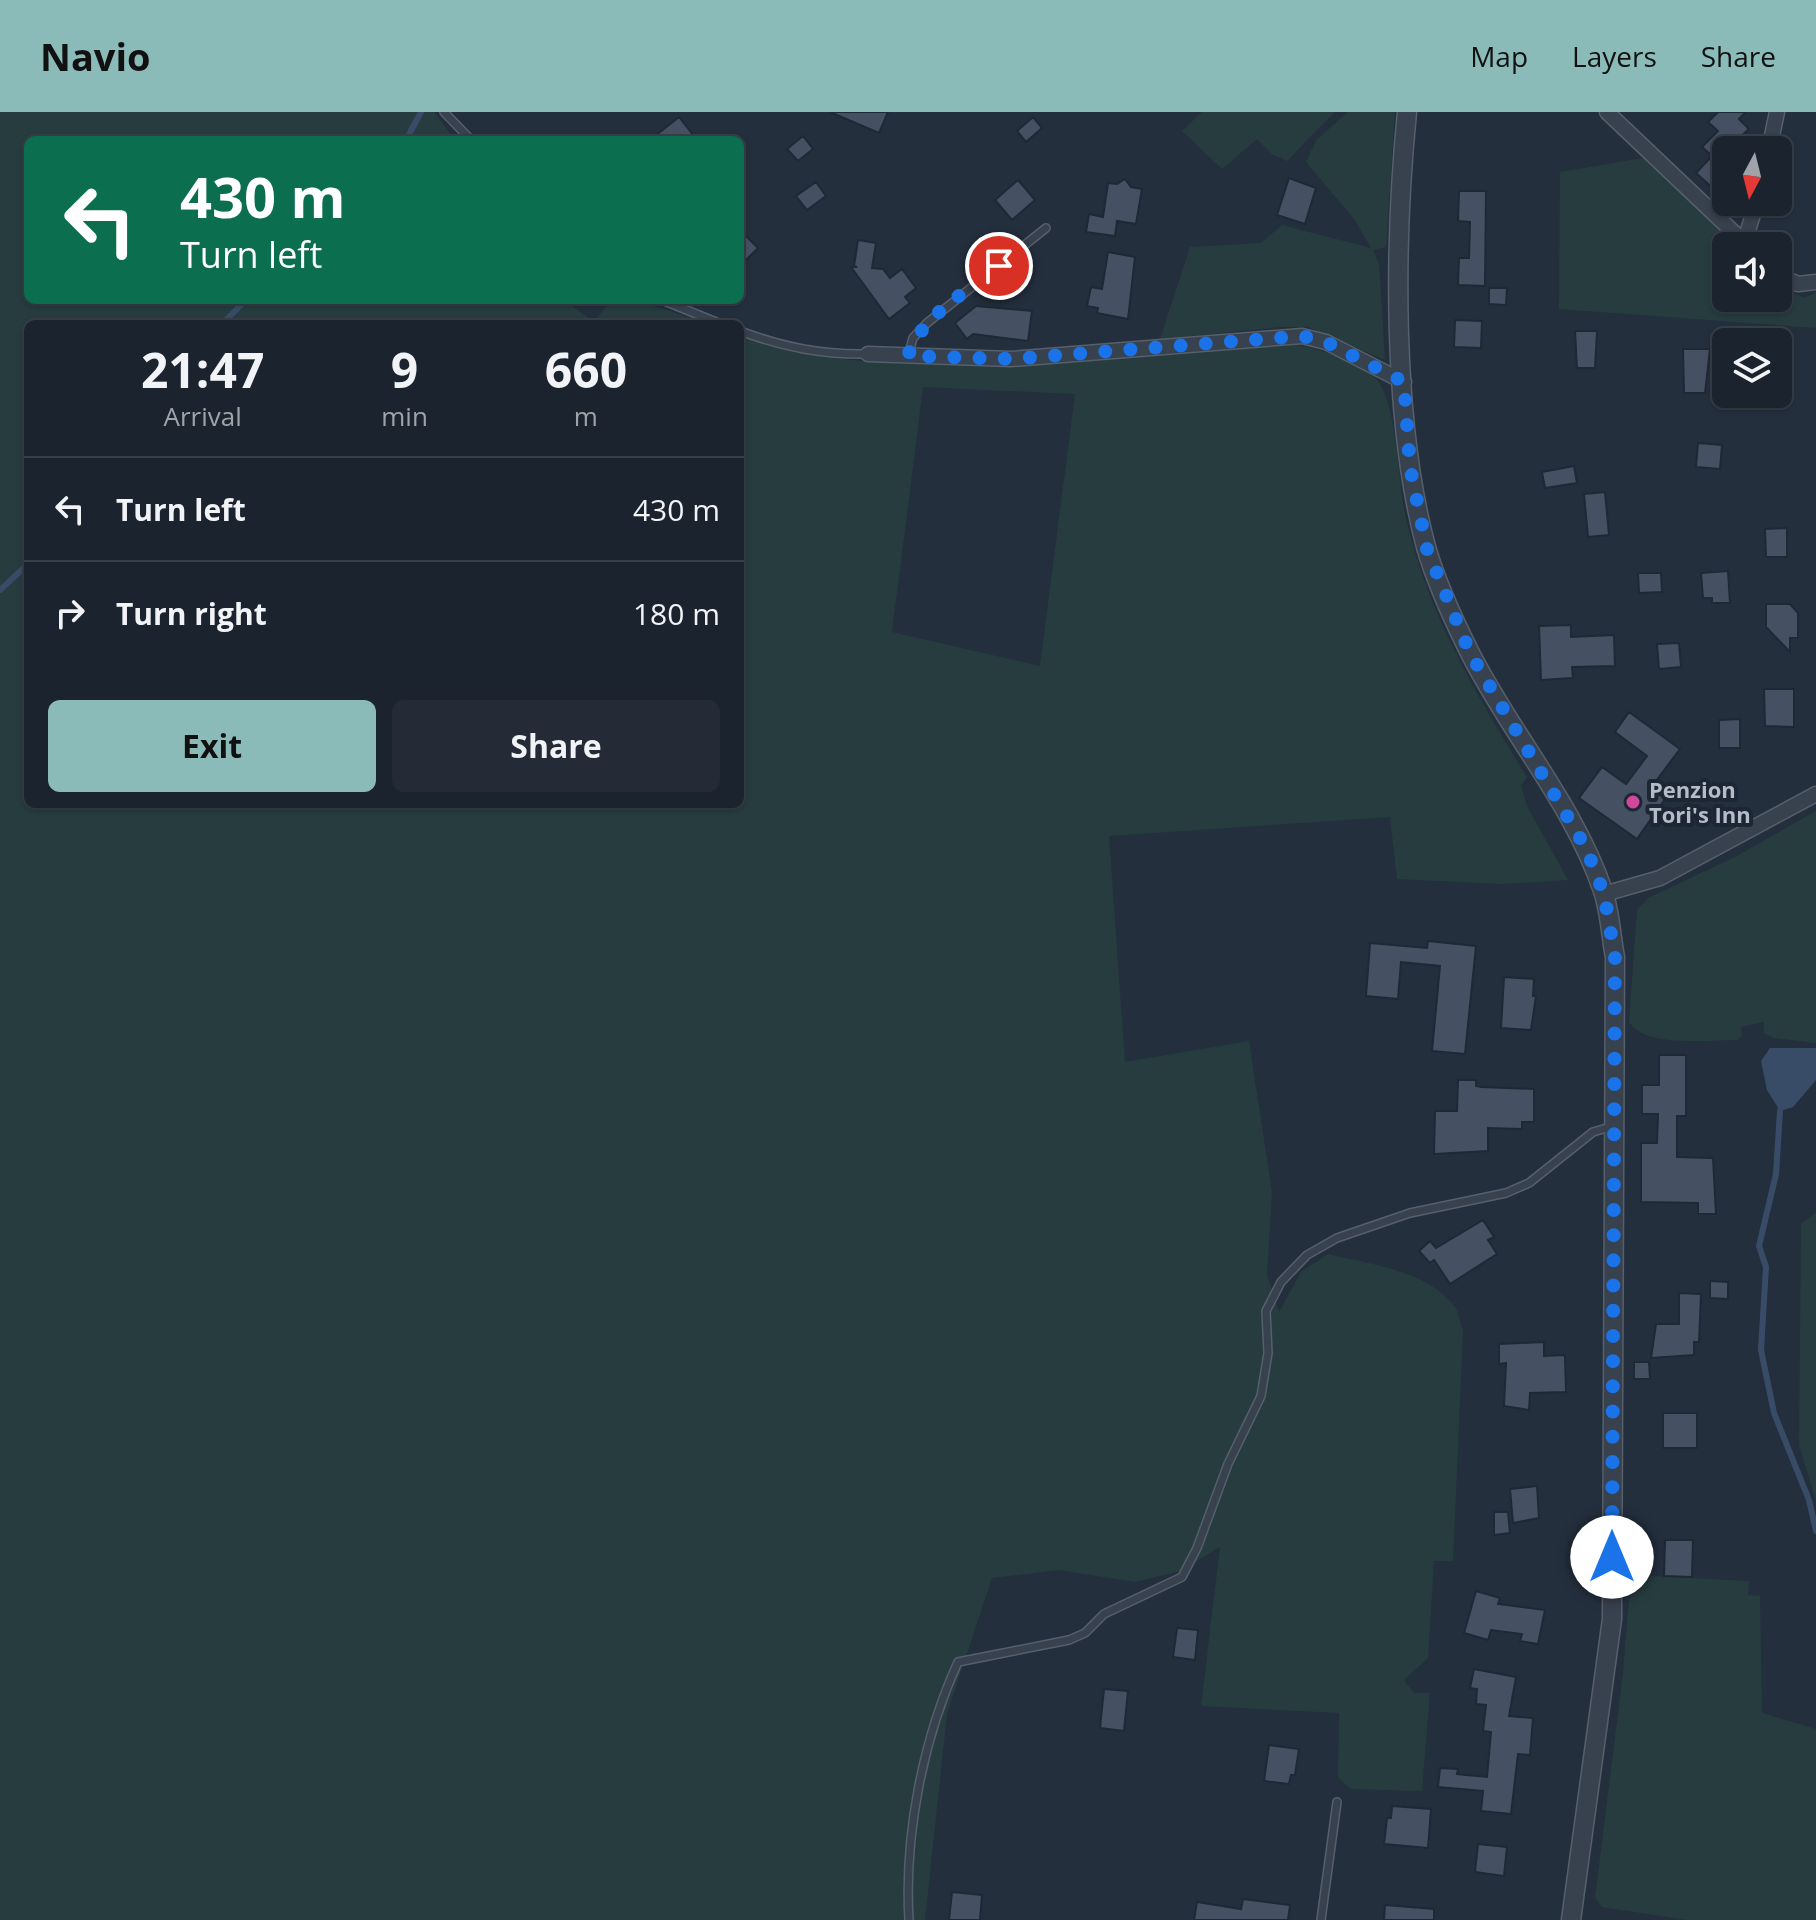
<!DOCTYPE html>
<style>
:root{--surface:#1b232e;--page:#242b36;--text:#f1f3f6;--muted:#a0a4aa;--line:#39404a;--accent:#8bbbb9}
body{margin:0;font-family:"Open Sans",sans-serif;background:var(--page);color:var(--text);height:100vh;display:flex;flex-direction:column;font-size:30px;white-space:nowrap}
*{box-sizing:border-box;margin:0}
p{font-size:26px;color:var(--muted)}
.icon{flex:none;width:44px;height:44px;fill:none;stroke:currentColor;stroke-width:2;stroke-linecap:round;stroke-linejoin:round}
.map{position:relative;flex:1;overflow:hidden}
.drawer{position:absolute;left:24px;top:208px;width:720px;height:488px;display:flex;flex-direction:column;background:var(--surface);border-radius:12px;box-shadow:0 2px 6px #0004,0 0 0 2px var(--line)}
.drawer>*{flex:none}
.top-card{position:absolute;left:24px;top:24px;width:720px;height:168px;border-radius:12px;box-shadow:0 2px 6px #0004,0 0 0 2px var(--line);background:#0b6e4f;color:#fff;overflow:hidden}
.needle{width:52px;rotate:187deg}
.buttons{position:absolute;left:1712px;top:24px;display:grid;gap:16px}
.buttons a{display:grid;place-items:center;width:80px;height:80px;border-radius:12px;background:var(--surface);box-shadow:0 2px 6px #0004,0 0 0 2px var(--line);font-size:40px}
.pin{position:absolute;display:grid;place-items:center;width:68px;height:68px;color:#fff;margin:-34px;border:4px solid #fff;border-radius:50%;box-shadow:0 2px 8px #0007}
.me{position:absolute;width:88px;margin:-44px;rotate:0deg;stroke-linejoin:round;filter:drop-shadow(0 0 6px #0008)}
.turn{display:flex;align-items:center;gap:28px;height:168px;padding:0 24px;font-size:36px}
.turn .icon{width:104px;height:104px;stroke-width:2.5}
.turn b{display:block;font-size:56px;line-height:68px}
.eta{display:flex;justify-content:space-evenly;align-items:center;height:136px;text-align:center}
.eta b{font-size:48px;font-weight:700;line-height:56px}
.primary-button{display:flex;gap:16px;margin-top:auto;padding:16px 24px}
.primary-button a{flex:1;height:92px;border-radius:12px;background:var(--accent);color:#111;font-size:32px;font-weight:700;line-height:92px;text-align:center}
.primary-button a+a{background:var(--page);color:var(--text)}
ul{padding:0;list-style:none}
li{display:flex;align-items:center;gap:24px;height:104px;padding:0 24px;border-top:2px solid var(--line)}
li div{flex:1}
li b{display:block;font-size:30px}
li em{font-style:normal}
header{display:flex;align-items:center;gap:48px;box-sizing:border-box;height:112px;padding:0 40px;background:var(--accent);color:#111}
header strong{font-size:38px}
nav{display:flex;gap:44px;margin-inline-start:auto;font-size:28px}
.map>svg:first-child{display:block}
.green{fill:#263c3f;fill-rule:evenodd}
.water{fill:#394c67}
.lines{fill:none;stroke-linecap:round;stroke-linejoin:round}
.stream{stroke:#394c67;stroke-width:6}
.building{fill:#455162;stroke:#1f2835;stroke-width:2}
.service-casing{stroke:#565f6c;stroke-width:10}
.minor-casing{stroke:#565f6c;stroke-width:17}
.tertiary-casing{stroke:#565f6c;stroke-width:21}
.service{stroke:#38414e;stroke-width:7}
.minor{stroke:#38414e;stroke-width:14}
.tertiary{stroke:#38414e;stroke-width:18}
.route{stroke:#1a73e8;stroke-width:14;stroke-dasharray:0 25.2}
.hotel-dot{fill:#d1479c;stroke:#1d2633;stroke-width:3}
.labels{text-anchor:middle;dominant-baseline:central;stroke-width:8;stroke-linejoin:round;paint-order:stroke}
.poi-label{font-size:22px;font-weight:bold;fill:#b4bcc9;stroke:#1d2633;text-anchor:start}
</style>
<header>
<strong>Navio</strong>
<nav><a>Map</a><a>Layers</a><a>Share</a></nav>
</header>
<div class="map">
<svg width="1816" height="1808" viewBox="0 0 1816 1808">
<rect width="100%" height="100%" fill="#242f3e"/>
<path class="green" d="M0 0H434L455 28H28V188H564L594 210 611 188C644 188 676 201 706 212H28V692H740V224C802 247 866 251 932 252 1053 256 1175 242 1296 233 1322 238 1354 247 1374 265 1398 287 1398 372 1406 406 1427 500 1477 584 1527 665L1521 674 1527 694 1568 768 1502 772 1397 767 1390 705 1109 724 1125 950 1249 929 1272 1080 1267 1163 1279 1200 1301 1160 1328 1142C1368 1152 1428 1158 1455 1195 1459 1201 1460 1212 1463 1219L1453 1449H1434L1428 1546 1404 1568 1414 1581H1430L1422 1679 1351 1677 1338 1666 1339 1601 1201 1594 1220 1435 1181 1459 1135 1470 1059 1458 992 1466 947 1602 925 1808H0ZM923 275 1075 282 1040 554 892 520Z
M1202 0H1335L1287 49 1272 42 1257 27 1222 57 1182 19Z
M1348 0H1395L1386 135 1373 138 1379 152 1385 248 1308 215H1281L1160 227 1190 135 1261 131 1282 113 1371 136 1355 108 1306 50 1316 28Z
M1643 46 1698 94 1732 134H1726V186H1778V172L1804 186 1816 181V216L1559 197 1560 60Z
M1816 699V931L1774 926 1764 921V910L1741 915 1742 924 1737 928C1709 928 1645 936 1629 910L1637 798 1648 786 1735 745Z
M1816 1101V1389L1799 1333 1801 1111Z
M1631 1463 1749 1469 1748 1483 1760 1484 1762 1601 1816 1617V1808H1687L1602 1795 1595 1786 1623 1560Z"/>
<path class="water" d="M1770 936H1816V968L1793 995 1780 999 1767 978 1761 949Z"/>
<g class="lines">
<path class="stream" d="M406 28 421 0
M222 212 246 188
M0 478 28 452
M1780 999 1776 1062 1759 1134 1766 1155 1761 1238 1774 1301 1809 1388 1816 1419"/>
</g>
<path class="building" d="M830 0H888L879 21Z
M1718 0H1746L1739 7 1749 17 1726 38V88L1696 61 1712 44 1702 35 1718 19 1708 10Z
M679 5 697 28H650Z
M1033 5 1042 16 1026 30 1017 19Z
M803 24 813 37 798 49 787 37Z
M1289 66 1316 76 1305 112 1277 103Z
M1125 67 1131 75 1142 77 1136 112 1117 109 1115 124 1086 120 1089 102 1103 105 1108 71 1117 72Z
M1018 68 1035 88 1012 108 995 88Z
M816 70 826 84 807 98 796 84Z
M1459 79H1486L1485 174 1458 173 1459 146H1469L1470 110 1458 109Z
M740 118 758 136 740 154Z
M858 128 876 131 872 156 883 157 890 166 902 157 916 176 905 185 910 191 889 207 851 155H857L854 154Z
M1108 140 1135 145 1128 207 1097 201 1098 196 1087 194 1091 175 1102 177Z
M1489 176H1507L1506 193 1489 192Z
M976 194 1032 199 1028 229 973 222 967 227 955 211Z
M1455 208 1482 209 1481 236 1454 235Z
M1575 219H1597L1595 256H1577Z
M1683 237H1710L1705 281H1684Z
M1698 331 1722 333 1720 357 1696 355Z
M1574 354 1577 371 1545 376 1542 360Z
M1605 380 1609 423 1588 425 1584 382Z
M1787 416V445H1766L1765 417Z
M1728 459 1730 491H1712V486H1703L1701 461Z
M1638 461H1661L1662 480 1639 481Z
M1766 492H1790L1798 501V526H1790V540L1766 515Z
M1571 513V525L1614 523 1615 554 1572 555 1573 566 1541 568 1539 514Z
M1679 531 1681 555 1659 557 1657 532Z
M1764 577H1794V615L1765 614Z
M1629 600 1680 637 1653 673 1667 684 1637 727 1579 686 1602 655 1626 672 1647 644 1615 620Z
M1740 607V636H1719V608Z
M1428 829 1476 834 1465 942 1432 939 1440 854 1401 850 1398 887 1366 884 1370 831 1427 836Z
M1504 865 1534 867 1533 884H1536L1531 918 1501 916Z
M1659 943H1686V1004H1677V1045L1713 1046 1716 1102H1698V1091L1641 1090V1031H1657L1658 1002H1642V973H1659Z
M1458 968H1476V974L1481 975 1534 977V1010H1522V1017L1488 1016V1039L1434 1042 1435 999H1457Z
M1483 1108 1494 1125 1488 1128 1497 1142 1450 1172 1434 1148 1430 1151 1419 1139 1430 1129 1436 1136Z
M1710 1169 1728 1170V1187L1710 1186Z
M1679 1181 1701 1182 1699 1230H1694V1243L1651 1246 1656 1212H1679Z
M1544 1230V1244L1565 1243 1566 1280 1530 1281 1529 1298 1504 1294 1506 1251 1499 1252V1232Z
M1634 1250H1649L1650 1267H1634Z
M1663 1301H1697V1336H1663Z
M1537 1374 1539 1406 1513 1411 1510 1377Z
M1494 1400H1508L1510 1421 1494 1423Z
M1665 1428H1693L1692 1465 1664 1464Z
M1476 1479 1500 1486 1498 1492 1545 1498 1538 1532 1520 1529 1522 1522 1491 1518 1488 1528 1464 1521Z
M1177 1516 1198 1518 1195 1548 1173 1545Z
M1474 1557 1516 1565 1509 1604 1533 1606 1530 1643 1518 1642 1511 1702 1481 1699 1483 1679 1438 1675 1440 1656 1458 1657 1457 1662 1487 1665 1491 1620 1483 1619 1486 1593 1476 1592 1477 1577 1470 1576Z
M1104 1577 1128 1579 1124 1619 1100 1616Z
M1269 1633 1299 1637 1295 1663H1291L1289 1672 1264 1669Z
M1392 1694 1431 1697 1428 1736 1384 1732 1387 1706H1391Z
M1478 1732 1507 1735 1504 1764 1475 1760Z
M952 1780 982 1783 980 1808H949Z
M1243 1787 1290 1793 1288 1808H1194L1197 1790 1241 1797Z
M1385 1793 1434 1797V1808H1384Z"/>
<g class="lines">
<g class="service-casing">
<path id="service" d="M444 0 471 28
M662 188 721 212
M740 219C783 235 822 243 868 242
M908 244 913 226 927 211 1046 116
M909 1808C904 1723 923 1627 958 1550L1069 1528 1085 1521 1104 1502 1182 1465 1197 1436 1228 1352 1261 1284 1268 1241 1266 1199 1281 1170 1307 1143 1337 1126 1410 1101 1506 1081 1529 1071 1593 1020 1614 1014
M1321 1808 1337 1690"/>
</g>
<g class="minor-casing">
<path id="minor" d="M1607 0 1748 134
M1769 38 1777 0
M1744 131 1757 90
M1778 163 1798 172 1816 170
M868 242 1011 247 1302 224 1326 230 1404 270
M1604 782 1660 766 1816 682"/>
</g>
<g class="tertiary-casing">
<path id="tertiary" d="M1407 0C1394 130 1392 308 1426 435 1436 470 1454 509 1470 541 1511 622 1574 693 1603 779 1610 800 1611 824 1615 845L1612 1507 1571 1808"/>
</g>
<use href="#service" class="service"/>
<use href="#minor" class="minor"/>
<use href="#tertiary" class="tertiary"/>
</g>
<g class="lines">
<path class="route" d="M999 154C967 180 921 204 908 244L1011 247 1302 224 1326 230 1404 270 1410 355 1427 437 1470 541 1586 736 1604 782 1615 845 1612 1445"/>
</g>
<circle class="hotel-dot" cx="1633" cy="690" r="8"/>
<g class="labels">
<g class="poi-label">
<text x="1649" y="677">Penzion<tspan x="1649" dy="25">Tori's Inn</tspan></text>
</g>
</g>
</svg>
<div class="buttons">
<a><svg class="needle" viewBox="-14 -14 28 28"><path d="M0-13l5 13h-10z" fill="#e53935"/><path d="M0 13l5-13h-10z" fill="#a0a4aa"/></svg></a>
<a><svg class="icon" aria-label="sound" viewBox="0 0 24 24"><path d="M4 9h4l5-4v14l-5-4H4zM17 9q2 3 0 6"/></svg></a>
<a><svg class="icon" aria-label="layers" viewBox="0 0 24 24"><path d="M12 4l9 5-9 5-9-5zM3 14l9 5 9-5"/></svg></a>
</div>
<div class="pin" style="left:999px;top:154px;background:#d93025"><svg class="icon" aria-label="arrive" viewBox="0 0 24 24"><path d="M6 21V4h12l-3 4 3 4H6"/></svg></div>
<svg class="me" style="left:1612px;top:1445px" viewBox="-20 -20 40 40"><circle r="19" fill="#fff"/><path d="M0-13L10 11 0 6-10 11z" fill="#1a73e8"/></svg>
<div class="top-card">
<div class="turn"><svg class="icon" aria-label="left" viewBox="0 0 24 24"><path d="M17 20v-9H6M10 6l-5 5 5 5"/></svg><div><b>430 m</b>Turn left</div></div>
</div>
<section class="drawer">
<div class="eta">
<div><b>21:47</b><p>Arrival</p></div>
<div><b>9</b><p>min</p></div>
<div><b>660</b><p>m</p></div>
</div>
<ul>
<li><svg class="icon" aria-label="left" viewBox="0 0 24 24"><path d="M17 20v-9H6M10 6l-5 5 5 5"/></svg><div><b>Turn left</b></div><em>430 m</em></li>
<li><svg class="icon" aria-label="right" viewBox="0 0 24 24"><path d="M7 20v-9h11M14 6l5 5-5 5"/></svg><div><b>Turn right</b></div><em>180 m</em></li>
</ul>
<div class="primary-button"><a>Exit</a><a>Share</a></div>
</section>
</div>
